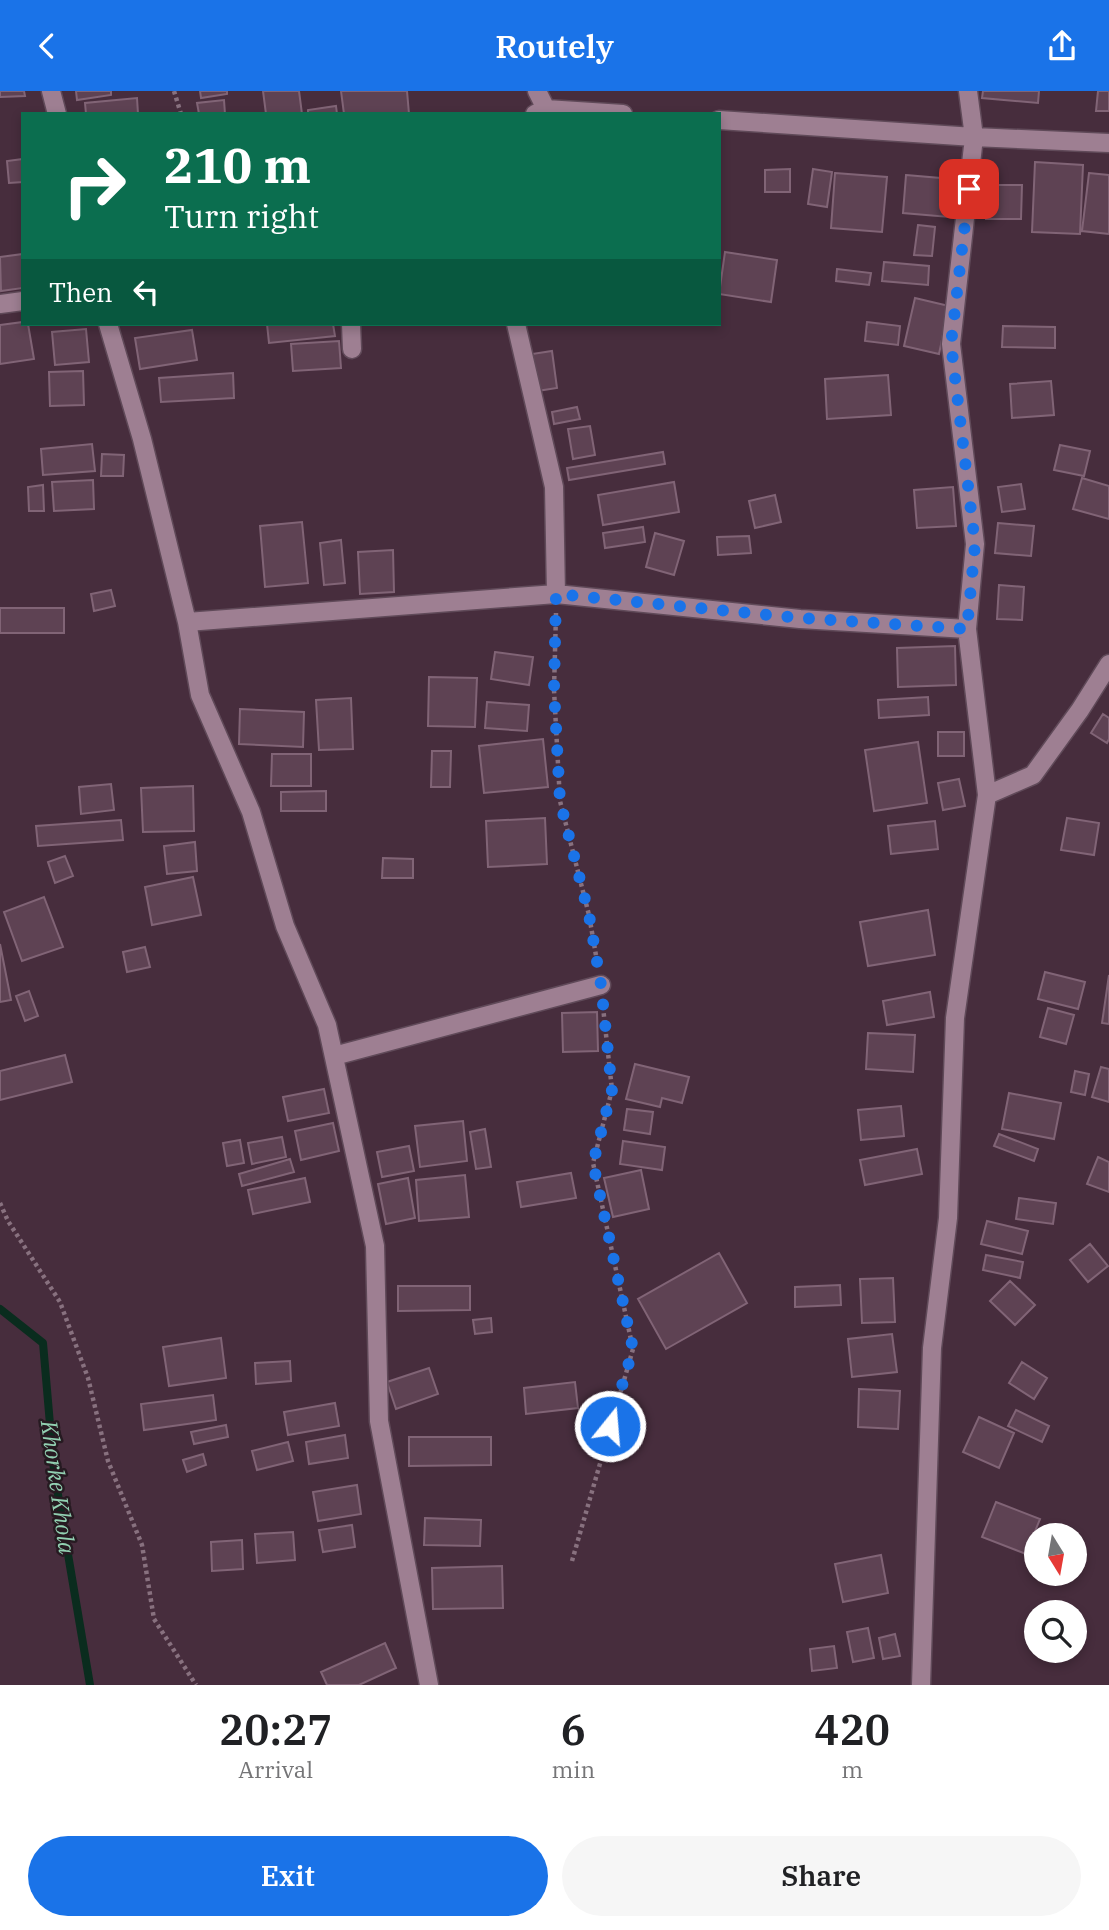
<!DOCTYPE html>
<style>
:root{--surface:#fff;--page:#f6f6f6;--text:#202124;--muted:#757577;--accent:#1a73e8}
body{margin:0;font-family:"IBM Plex Serif",serif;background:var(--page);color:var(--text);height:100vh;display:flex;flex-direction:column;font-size:26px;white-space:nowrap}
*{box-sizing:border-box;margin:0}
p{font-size:23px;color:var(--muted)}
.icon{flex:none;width:38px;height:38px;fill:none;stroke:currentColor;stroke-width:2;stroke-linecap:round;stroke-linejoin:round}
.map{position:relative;height:1594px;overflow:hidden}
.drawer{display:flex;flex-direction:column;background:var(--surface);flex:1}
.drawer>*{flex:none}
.hud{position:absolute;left:21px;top:21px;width:700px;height:214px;border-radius:0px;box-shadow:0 4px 10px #0003;background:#0b6e4f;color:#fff;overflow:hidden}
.needle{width:46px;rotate:169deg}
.tools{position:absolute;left:1024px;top:1432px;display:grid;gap:14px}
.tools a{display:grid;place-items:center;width:63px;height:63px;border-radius:50%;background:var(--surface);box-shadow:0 4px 10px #0003;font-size:35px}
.pin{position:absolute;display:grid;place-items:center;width:60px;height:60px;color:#fff;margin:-30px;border-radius:14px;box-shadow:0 4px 10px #0006}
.me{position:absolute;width:77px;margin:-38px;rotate:17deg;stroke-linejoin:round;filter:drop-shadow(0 0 5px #0008)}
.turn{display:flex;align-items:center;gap:24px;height:147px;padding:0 28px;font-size:32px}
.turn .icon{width:91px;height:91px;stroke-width:2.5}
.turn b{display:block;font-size:49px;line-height:60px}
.then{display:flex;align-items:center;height:66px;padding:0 28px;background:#0003;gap:14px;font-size:26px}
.eta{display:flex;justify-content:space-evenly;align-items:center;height:119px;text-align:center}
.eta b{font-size:42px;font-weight:600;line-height:49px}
.action{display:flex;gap:14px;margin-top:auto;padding:14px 28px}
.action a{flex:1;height:80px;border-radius:42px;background:var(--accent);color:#fff;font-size:28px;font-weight:600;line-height:80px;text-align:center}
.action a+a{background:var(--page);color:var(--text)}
header{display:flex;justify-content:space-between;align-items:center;height:91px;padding:0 28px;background:var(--accent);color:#fff;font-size:32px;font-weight:600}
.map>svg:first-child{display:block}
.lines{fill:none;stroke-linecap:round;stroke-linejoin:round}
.stream{stroke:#0a2c1e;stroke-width:8}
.building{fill:#5e4253;stroke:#816476;stroke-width:2}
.minor-casing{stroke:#604a59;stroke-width:21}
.path{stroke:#88717f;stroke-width:4.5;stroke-dasharray:3.5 3.5;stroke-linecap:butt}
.minor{stroke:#9e7f92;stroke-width:18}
.route{stroke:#1a73e8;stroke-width:12;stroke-dasharray:0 21.6}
.labels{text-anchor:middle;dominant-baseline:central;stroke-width:5;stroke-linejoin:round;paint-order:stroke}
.water-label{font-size:23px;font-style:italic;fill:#92d1b2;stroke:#261a21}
</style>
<header><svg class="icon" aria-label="back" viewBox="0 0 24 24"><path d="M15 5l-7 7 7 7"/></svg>Routely<svg class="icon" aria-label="share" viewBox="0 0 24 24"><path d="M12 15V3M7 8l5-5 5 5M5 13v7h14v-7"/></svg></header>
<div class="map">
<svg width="1109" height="1594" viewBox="0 0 1109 1594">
<rect width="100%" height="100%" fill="#472d3d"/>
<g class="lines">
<path class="stream" d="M0 1218 43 1252 54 1380 90 1594"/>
</g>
<path class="building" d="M0 0H24L25 5 0 6Z
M76 0H111V4L77 9Z
M200 0H227V3L201 7Z
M263 0H299L302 23H266Z
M341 0H407L409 23H344Z
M983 0H1039L1038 12 982 7Z
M1098 0H1109V20H1096Z
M137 7 138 23H86L85 12Z
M224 9 225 23H199L197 12Z
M336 15 337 23H308V19Z
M23 68V91L9 92 7 70Z
M1035 71 1083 74 1080 143 1032 141Z
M790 78V101H765V79Z
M813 78 832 81 827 116 808 113Z
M835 82 887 86 882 141 831 137Z
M1089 82 1109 84V143L1082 140Z
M906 84 952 88 949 126 903 122Z
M986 94H1022L1021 128H986Z
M918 134 935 136 932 165 914 164Z
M725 161 777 169 771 211 719 203Z
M23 163V197L1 200 0 166Z
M884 171 929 175 928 194 882 190Z
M837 178 871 182 869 194 836 190Z
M915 207 949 215 939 263 904 255Z
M23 231V233H28L34 268 0 273V234Z
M867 231 900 235 898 254 865 250Z
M267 233H333L335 245 269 252Z
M1003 235 1055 236V257L1002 256Z
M86 238 89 271 55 274 52 241Z
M192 239 197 269 140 278 135 247Z
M339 250 341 277 293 280 291 253Z
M552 260 557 297 537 300 532 263Z
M83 280 84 314 50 315 49 281Z
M233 282 234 307 161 311 159 287Z
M888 284 891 324 827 328 825 288Z
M1051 290 1054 324 1012 327 1010 293Z
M577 316 580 328 554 333 552 321Z
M590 335 595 364 573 368 568 338Z
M92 353 95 380 43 384 41 358Z
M1060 354 1090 360 1084 385 1054 379Z
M663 361 665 373 569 389 567 377Z
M102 363 124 364 123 385H101Z
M1082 387 1109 395V428L1073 418Z
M93 389 94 418 54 420 52 391Z
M674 391 679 421 603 434 598 404Z
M1021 393 1025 418 1002 421 998 396Z
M43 394 44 420H29L28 396Z
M953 396 956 435 917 437 914 399Z
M775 404 781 431 755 437 749 410Z
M302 431 308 492 265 496 260 435Z
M998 432 1034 435 1031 465 995 462Z
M643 436 645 451 605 457 603 442Z
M655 442 684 450 674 484 646 476Z
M749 445 751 462 718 464 717 446Z
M341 449 345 492 324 494 320 452Z
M393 459 394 501 360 503 358 461Z
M999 494 1024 496 1022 529 997 528Z
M111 499 115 515 94 520 91 503Z
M0 517H64V542H0Z
M955 555 956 594 898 596 897 557Z
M495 561 533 566 529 594 491 588Z
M429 586 477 587 475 636 428 635Z
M928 606 929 624 879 627 878 609Z
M351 607 353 658 319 659 316 609Z
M487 611 529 614 527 640 485 637Z
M240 618 304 621 303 656 239 653Z
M1103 623 1109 627V648L1107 652 1091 642Z
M938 641H964V665H938Z
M543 648 548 696 484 702 479 655Z
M918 651 927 712 874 720 865 659Z
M432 660H451L450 696H431Z
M272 663H311V695H271Z
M959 688 965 715 943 719 938 692Z
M111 693 114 719 81 723 79 696Z
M193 695 194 740 143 741 141 697Z
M326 700V720H281V701Z
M545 727 547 773 488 776 486 730Z
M1067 727 1099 732 1094 764 1061 759Z
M121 729 123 749 38 755 36 735Z
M935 730 938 758 891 763 888 735Z
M195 751 197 780 167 783 164 755Z
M65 765 73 785 55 792 48 771Z
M383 767 413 768V787H382Z
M193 786 201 824 152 834 145 796Z
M44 806 63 856 22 870 4 821Z
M928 819 935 864 868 875 860 831Z
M0 853 11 909 0 911Z
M145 856 150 876 127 881 123 861Z
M1045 881 1085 891 1078 918 1038 908Z
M1109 884V933L1102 932Z
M29 900 38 925 25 930 16 905Z
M930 901 934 926 887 934 883 910Z
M1048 917 1074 924 1066 953 1040 946Z
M597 921 598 960 563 961 562 922Z
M868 942 915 944 913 981 866 978Z
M65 964 72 991 0 1009V980Z
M635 973 689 986 682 1012 662 1007 660 1016 626 1008Z
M1101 976 1109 978V1011L1092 1006Z
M1075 980 1089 983 1085 1004 1071 1001Z
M324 998 329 1022 288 1030 283 1006Z
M1009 1002 1061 1012 1054 1048 1002 1038Z
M901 1015 904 1045 861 1049 858 1019Z
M627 1018 653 1021 650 1043 624 1039Z
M463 1030 467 1070 420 1076 415 1035Z
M333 1032 339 1060 301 1069 295 1040Z
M485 1038 491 1076 476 1078 470 1041Z
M999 1043 1038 1058 1034 1070 994 1055Z
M282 1046 286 1066 252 1073 248 1052Z
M240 1049 244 1072 227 1075 223 1052Z
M623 1050 665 1056 662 1079 620 1073Z
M409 1055 414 1080 382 1086 377 1061Z
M917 1058 922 1083 865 1094 860 1069Z
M1098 1066 1109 1071V1101L1087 1093Z
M290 1068 294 1081 242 1095 239 1083Z
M641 1079 649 1118 613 1126 604 1087Z
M571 1082 576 1107 521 1116 517 1091Z
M465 1084 469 1126 419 1130 416 1089Z
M305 1087 310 1111 253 1123 248 1099Z
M408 1087 415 1127 386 1133 378 1093Z
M1019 1107 1056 1112 1053 1133 1016 1128Z
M987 1130 1028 1140 1022 1163 981 1153Z
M1090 1153 1108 1175 1088 1191 1070 1169Z
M719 1162 747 1212 666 1258 638 1208Z
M986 1164 1023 1171 1020 1187 983 1179Z
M893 1187 895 1231 862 1232 860 1188Z
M1010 1190 1035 1214 1015 1234 990 1210Z
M840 1194 841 1214 795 1216V1196Z
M398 1195H470V1219L398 1220Z
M491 1227 492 1241 475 1243 473 1229Z
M892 1243 897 1281 852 1286 848 1248Z
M221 1247 226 1287 169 1295 163 1256Z
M290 1270 291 1290 256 1293 255 1272Z
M1022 1271 1047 1287 1034 1308 1009 1292Z
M429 1277 438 1303 396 1318 387 1291Z
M575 1291 578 1317 526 1323 524 1297Z
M859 1298 900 1300 898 1338 858 1336Z
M213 1304 216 1329 144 1339 141 1313Z
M335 1312 339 1335 288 1344 284 1321Z
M1016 1319 1049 1335 1042 1351 1008 1335Z
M979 1326 1014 1342 999 1377 963 1361Z
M226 1334 228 1346 194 1353 191 1341Z
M345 1344 348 1367 309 1373 306 1351Z
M409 1346H491V1374L409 1375Z
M288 1351 293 1370 257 1379 252 1360Z
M203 1363 206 1374 187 1381 183 1369Z
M357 1394 361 1423 318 1430 313 1401Z
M996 1411 1040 1428 1026 1463 982 1446Z
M425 1427 481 1429 480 1455 424 1454Z
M352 1434 355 1456 323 1461 319 1439Z
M293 1441 295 1469 257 1472 255 1443Z
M242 1449 243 1478 212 1480 211 1451Z
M881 1464 888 1502 843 1511 835 1473Z
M502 1475 503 1517 433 1518 432 1477Z
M868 1537 874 1567 853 1571 847 1541Z
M895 1543 900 1565 883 1568 879 1547Z
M385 1552 396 1577 359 1594H327L321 1581Z
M834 1555 837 1577 812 1580 810 1558Z"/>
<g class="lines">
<g class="minor-casing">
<path id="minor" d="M51 0 57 23
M537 0 546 18
M535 23 546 18 623 23
M719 29 974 46 1109 52
M0 213 23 210
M108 233 142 348 187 531 200 604 251 721 285 835 327 934 375 1155 379 1330 429 1594
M351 233 352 258
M516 233 554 396 556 503
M187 531 556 503 800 528 967 538
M987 704 1033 684 1080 619 1109 573
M334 965 601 894
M921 1594 932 1257 948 1127 955 927 987 704 967 538 975 453 951 253 974 46 968 0"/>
</g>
<path class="path" d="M174 0 181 23
M556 522 554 599 560 710 589 824 598 876
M0 1112 8 1130 60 1211 88 1287 108 1370 142 1454 154 1528 196 1594
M572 1470 633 1258 593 1072 612 999 603 916"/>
<use href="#minor" class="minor"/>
</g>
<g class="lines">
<path class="route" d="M610 1335 633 1258 593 1072 612 999 601 894 589 824 560 710 554 599 556 503 800 527 967 538 975 453 951 253 969 98"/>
</g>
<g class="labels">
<g class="water-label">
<text transform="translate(59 1396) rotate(82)">Khorke Khola</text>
</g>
</g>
</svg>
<div class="tools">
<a><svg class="needle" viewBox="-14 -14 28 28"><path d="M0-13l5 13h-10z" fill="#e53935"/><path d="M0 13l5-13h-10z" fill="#757577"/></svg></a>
<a><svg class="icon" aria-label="search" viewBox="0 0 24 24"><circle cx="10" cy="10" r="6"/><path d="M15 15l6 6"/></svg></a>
</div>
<div class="pin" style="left:969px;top:98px;background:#d93025"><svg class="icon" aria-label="arrive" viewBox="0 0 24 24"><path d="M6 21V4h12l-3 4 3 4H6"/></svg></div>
<svg class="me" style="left:610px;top:1335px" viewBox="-20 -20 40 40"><circle r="17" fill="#1a73e8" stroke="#fff" stroke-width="3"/><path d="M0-11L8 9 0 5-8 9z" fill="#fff"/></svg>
<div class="hud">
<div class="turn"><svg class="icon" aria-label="right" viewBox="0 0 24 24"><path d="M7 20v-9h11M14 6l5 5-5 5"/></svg><div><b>210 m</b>Turn right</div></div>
<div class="then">Then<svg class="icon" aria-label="left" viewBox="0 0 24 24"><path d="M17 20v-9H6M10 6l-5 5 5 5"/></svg></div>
</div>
</div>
<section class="drawer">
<div class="eta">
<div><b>20:27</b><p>Arrival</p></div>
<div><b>6</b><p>min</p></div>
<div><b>420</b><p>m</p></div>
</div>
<div class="action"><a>Exit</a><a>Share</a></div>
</section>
